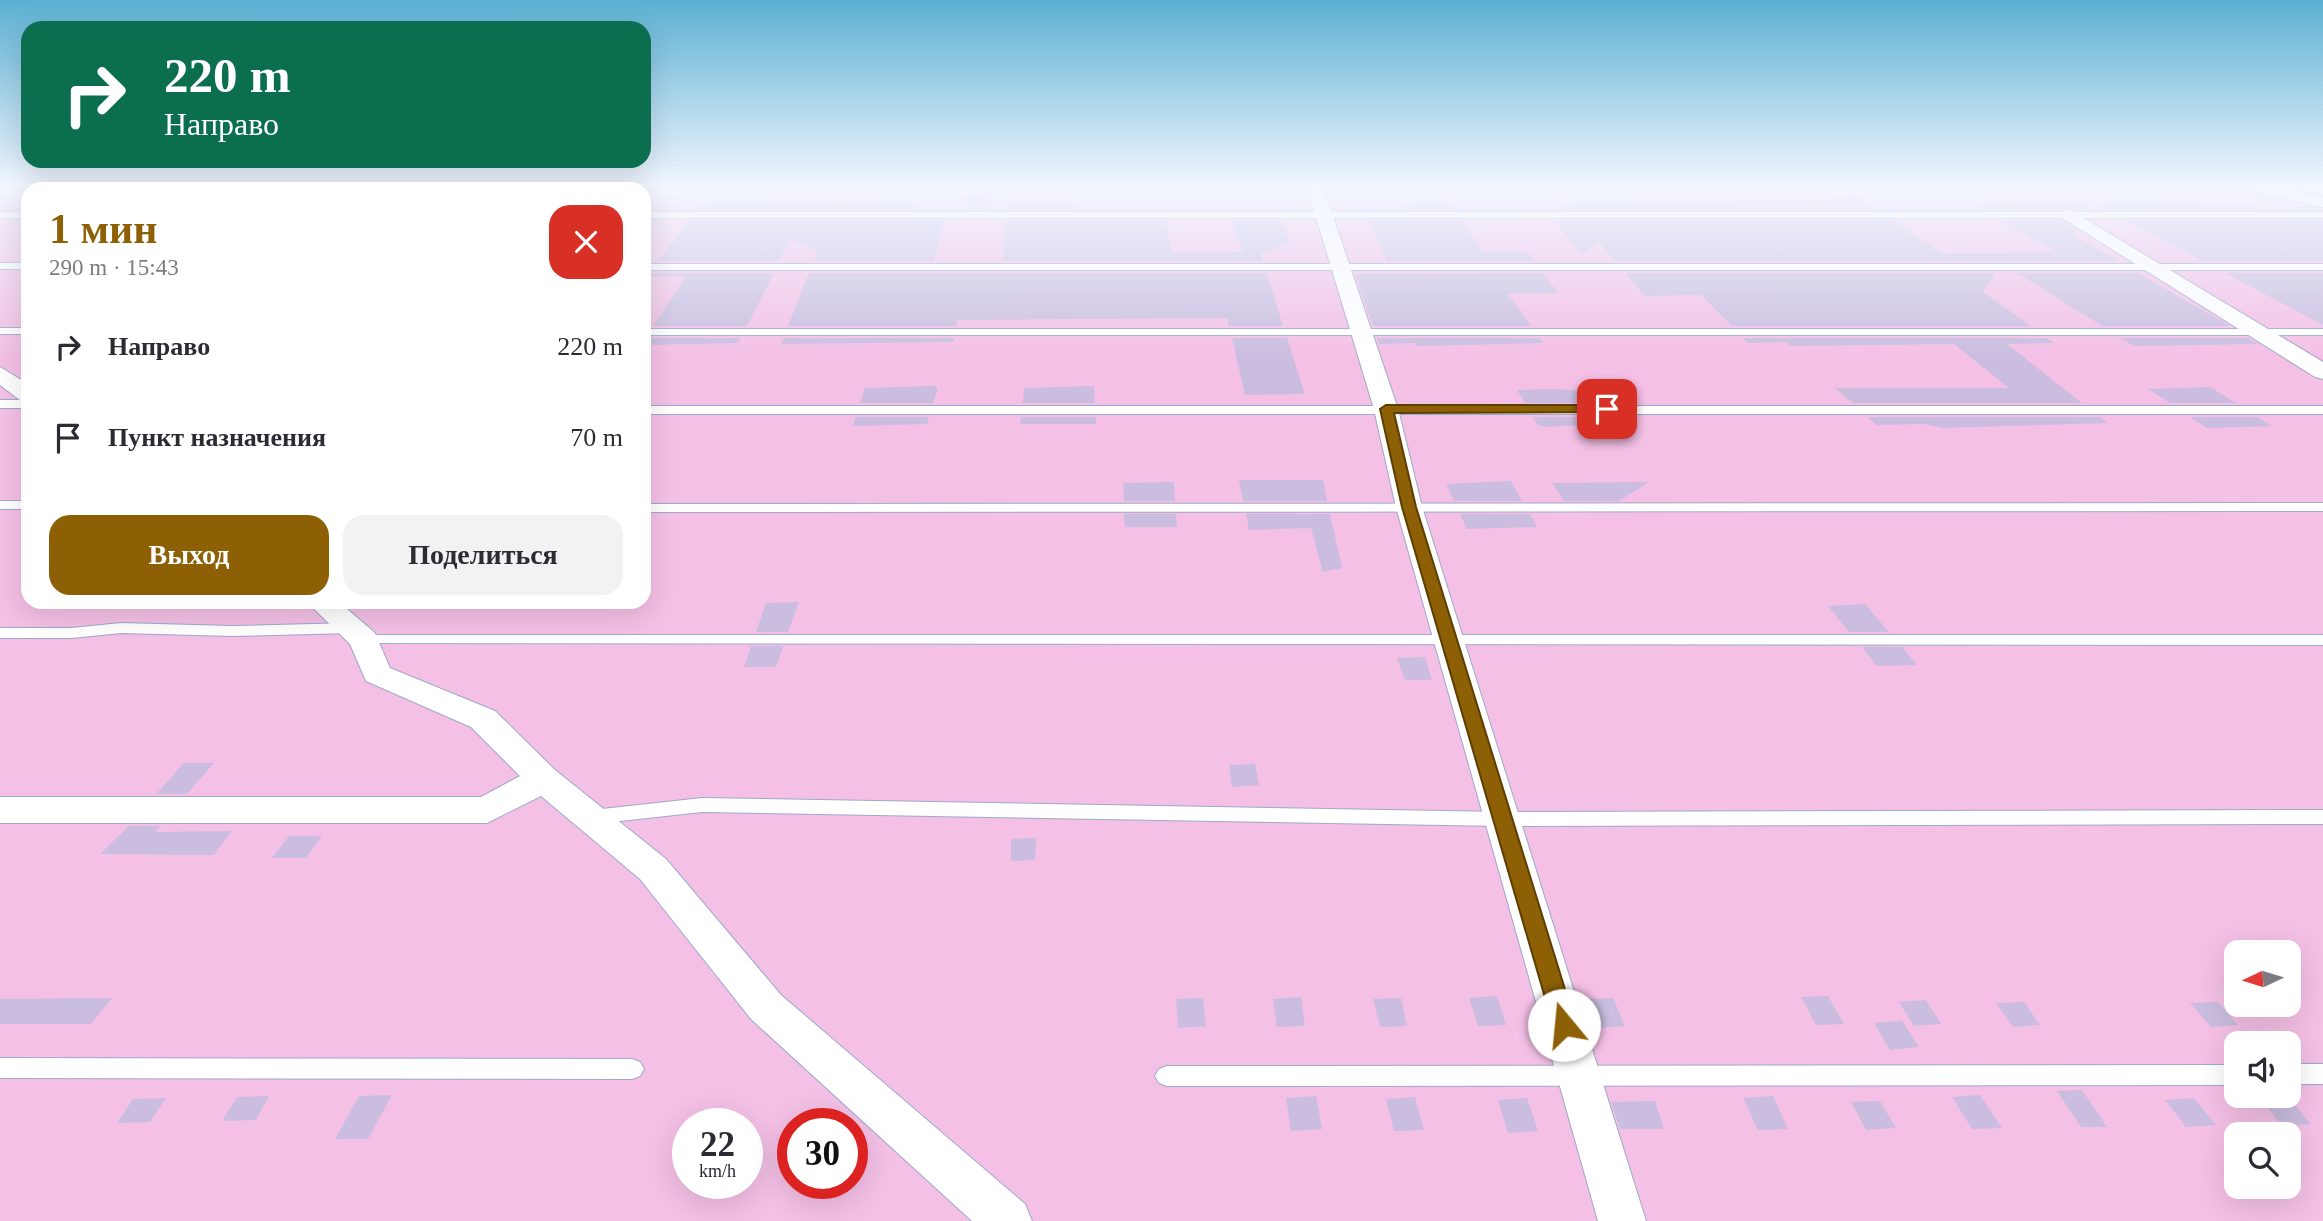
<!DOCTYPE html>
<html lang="ru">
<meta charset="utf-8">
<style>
:root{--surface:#fff;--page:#f2f2f3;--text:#2b2b33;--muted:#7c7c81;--accent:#8d6005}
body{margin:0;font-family:Georgia,serif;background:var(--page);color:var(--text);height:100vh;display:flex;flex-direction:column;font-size:26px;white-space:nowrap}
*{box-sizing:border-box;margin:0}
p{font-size:23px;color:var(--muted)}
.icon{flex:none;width:38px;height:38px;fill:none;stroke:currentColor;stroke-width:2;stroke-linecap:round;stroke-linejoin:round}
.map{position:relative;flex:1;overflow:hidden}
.panel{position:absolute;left:21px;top:182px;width:630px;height:427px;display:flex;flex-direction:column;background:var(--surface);border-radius:21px;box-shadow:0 7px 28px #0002}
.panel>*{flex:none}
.guide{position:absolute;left:21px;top:21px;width:630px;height:147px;border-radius:21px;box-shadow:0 7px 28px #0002;background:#0b6e4f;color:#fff;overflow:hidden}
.needle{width:46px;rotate:266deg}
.tools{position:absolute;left:2224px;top:940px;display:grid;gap:14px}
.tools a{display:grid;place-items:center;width:77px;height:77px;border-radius:14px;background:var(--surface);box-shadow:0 7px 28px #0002;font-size:35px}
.speed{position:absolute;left:672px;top:1108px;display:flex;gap:14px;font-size:35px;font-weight:700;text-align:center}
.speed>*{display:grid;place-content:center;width:91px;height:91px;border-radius:50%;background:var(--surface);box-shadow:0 7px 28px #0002;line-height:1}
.speed small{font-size:18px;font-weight:400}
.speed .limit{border:10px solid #d22;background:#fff;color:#111}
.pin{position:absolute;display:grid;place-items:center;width:60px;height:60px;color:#fff;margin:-30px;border-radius:14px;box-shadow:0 4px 10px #0006}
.me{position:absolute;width:77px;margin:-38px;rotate:343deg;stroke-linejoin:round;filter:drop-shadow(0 0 5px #0008)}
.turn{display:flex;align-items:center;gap:24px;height:147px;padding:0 28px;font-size:32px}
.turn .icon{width:91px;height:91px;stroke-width:2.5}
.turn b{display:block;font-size:49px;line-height:60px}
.round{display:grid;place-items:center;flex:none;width:74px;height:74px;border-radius:21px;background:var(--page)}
.overview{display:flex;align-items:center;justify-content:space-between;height:119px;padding:0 28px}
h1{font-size:42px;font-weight:600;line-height:52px;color:var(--accent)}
.primary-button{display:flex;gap:14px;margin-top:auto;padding:14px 28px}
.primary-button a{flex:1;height:80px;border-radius:21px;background:var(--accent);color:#fff;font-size:28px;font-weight:600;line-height:80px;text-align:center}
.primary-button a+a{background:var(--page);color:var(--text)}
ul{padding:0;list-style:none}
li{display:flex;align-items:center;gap:21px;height:91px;padding:0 28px}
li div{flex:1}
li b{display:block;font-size:26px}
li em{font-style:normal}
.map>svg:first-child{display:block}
.green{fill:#f4c0e6;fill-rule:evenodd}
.building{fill:#cabddf}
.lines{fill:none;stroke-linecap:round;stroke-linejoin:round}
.lane-casing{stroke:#9da9ca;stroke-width:2}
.street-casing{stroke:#9da9ca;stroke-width:2}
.lane{fill:#fff;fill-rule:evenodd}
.street{fill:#fff;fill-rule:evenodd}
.route{fill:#8d6005;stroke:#5c3e03;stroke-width:2}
</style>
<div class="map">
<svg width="2323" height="1221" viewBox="0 0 2323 1221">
<rect width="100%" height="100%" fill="#e2eaff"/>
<path class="green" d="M0 187H2239L2323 206V1221H0ZM28 189H644V602H28ZM2236 952H2289V1004H2236ZM2236 1043H2289V1096H2236ZM688 1124H747V1183H688ZM793 1124H852V1183H793ZM2236 1134H2289V1186H2236Z"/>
<path class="building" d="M990 192 989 209H965L968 193Z
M1859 199 1876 209H1564L1559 204Z
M879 201 878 203H917L915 209H697L701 204Z
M2035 201H2093L2088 209H1985L1974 203Z
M1007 202H1074V209H1007Z
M2195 202 2202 205 2243 204 2255 209H2106L2096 204Z
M1450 203 1454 209H1406L1402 204Z
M689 221H944L934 261H814L818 251 790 239 779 261H659Z
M1006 221H1166L1172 253 1243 252 1232 221H1283L1290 243 1261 254 1263 261H1003Z
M1369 221H1462L1483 252 1518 251 1529 254 1535 261H1387Z
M1553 221H1893L1944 254 2057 252 2004 221H2062L2077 230 2074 236 2119 261H1615L1598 241 1583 254Z
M2127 221H2323V261H2203Z
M651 273H774L747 326H653L686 276 648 277Z
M809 273H1267L1283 326H1229L1227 318 957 320 956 326H788Z
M1543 273 1558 293 1508 294 1531 326H1373L1355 274Z
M1625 273H1996L1983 292 2031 326H1732L1701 295 1645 296Z
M2017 273H2138L2230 326H2102Z
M2225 273H2323V325Z
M645 338H741L738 343 644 345Z
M784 338H954L953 342 781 344Z
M1232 338H1287L1305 394 1245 395Z
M1377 338H1540L1543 343 1417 346 1415 343 1379 344Z
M1743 338H2047L2055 343 2007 344 2082 403H1853L1835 388H2009L1954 344 1791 346 1787 342 1748 343Z
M2120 338H2248L2258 344 2134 346Z
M934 386 938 388 933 403H860L865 388Z
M1094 386 1095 403H1023L1024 388Z
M2210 387 2236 403H2170L2148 389Z
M1555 389 1587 391 1597 403H1525L1517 390Z
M856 417H929L927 424 853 426Z
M1021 417H1096V424H1020Z
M1533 417H1607L1613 424 1544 427 1537 424Z
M1867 417H2100L2108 423 1943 428 1924 424 1876 425Z
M2190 417H2257L2272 426 2207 428Z
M1239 480H1323L1327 501H1243Z
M1511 481 1522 501H1454L1446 484Z
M1174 482 1175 501H1124L1123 483Z
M1649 482 1619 501H1564L1552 483Z
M1124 514H1176L1177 527H1125Z
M1246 514H1330L1342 568 1323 572 1311 528 1249 530Z
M1460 514H1530L1537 527 1467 529Z
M799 602 788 632H756L766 603Z
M1865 604 1889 632H1849L1828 606Z
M751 646H783L776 667H744Z
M1862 647H1902L1917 665 1877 666Z
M1425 657 1432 680H1405L1397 658Z
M184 763H214L187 794H156Z
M1255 764 1259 785 1232 787 1229 765Z
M129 826H161L155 832 232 831 214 855 100 854Z
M289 836H322L306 858H272Z
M1036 838 1035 860 1011 861V839Z
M1497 996 1506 1025 1478 1026 1469 998Z
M1828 996 1844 1024 1816 1025 1801 997Z
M1301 997 1305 1026 1277 1027 1273 999Z
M112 998 91 1024H0V999Z
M1203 998 1206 1026 1178 1028 1176 999Z
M1401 998 1407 1026 1380 1027 1373 999Z
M1613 998 1625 1026 1598 1028 1586 999Z
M1926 1000 1941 1024 1914 1026 1899 1002Z
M2024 1002 2040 1025 2013 1027 1996 1003Z
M2218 1002 2238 1025 2211 1027 2190 1003Z
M1902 1021 1919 1047 1890 1050 1874 1023Z
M2082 1090 2107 1127H2081L2057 1091Z
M392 1095 368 1139H335L359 1096Z
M1980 1095 2002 1128 1972 1129 1952 1097Z
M269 1096 256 1120 222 1121 237 1097Z
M1316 1096 1322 1129 1291 1131 1286 1098Z
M1773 1096 1788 1129 1758 1130 1743 1098Z
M1415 1097 1424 1130 1394 1131 1386 1099Z
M2288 1097 2311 1124 2282 1126 2260 1098Z
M166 1098 150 1122 117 1123 133 1099Z
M1527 1098 1538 1131 1508 1133 1498 1100Z
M2194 1098 2216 1125 2186 1127 2165 1100Z
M1655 1101 1664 1129H1620L1611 1102Z
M1880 1101 1896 1128 1866 1130 1851 1102Z"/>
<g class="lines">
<g class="lane-casing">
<path id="lane" d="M0 212H28V218H0Z
M644 212H2323V218H644Z
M0 263H28V269H0Z
M644 264H2323V270H644Z
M0 328H28V334H0Z
M644 329H2323V335H644Z
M0 400H28V408H0Z
M644 406H2323V414H644Z
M0 501H28V509H0Z
M2323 503V511L644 512V504Z
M121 623 232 626 352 623 360 628 352 633 232 636 121 633 71 638H0V628H71Z
M364 635H2323V645L358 643 356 640Z
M702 798 1502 812 2323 810V824L1502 826 702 812 593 824 586 822 583 817 586 812 593 810Z
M0 1058 632 1059 640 1062 644 1069 640 1076 632 1079 0 1078Z
M2289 1064H2323V1084H2289Z
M2236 1065V1085L1167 1086 1159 1083 1155 1076 1159 1069 1167 1066Z"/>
</g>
<g class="street-casing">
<path id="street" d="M1307 187H1323L1398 409 1422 507 1646 1221H1598L1396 507 1374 409Z
M2247 187H2277L2323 197V207L2249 190Z
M2070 210 2323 362V379L2315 377 2064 219 2061 215 2064 211Z
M0 367 28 384V402L20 400 0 385Z
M307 602H339L375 633 390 668 495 711 555 770 666 859 781 995 1025 1204 1032 1221H972L751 1019 640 879 541 796 487 823H0V797H481L520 776 471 727 366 681 350 644Z"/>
</g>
<use href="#lane" class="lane"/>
<use href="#street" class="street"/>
</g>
<linearGradient id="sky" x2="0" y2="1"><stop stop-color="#5bb0d3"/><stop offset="0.52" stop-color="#f2f6ff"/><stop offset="1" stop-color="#f2f6ff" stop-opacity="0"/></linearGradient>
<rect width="2323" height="358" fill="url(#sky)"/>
<path class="route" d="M1607 405 1611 406V412L1394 413 1416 507 1576 1025 1573 1032 1564 1034 1556 1032 1553 1025 1402 507 1380 409 1386 405Z"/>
</svg>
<div class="tools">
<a><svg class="needle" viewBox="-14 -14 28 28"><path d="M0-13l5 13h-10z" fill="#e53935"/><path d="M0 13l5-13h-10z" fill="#7c7c81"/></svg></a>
<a><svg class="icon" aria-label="sound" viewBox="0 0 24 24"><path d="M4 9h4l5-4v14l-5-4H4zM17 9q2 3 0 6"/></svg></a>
<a><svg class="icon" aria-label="search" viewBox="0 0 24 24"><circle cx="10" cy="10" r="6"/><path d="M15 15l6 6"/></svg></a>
</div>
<div class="speed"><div>22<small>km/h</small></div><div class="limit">30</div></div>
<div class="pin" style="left:1607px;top:409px;background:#d93025"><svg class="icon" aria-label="arrive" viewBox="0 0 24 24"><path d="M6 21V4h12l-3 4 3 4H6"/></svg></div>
<svg class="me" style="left:1564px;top:1025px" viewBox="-20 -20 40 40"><circle r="19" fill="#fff"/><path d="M0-13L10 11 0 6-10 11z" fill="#8d6005"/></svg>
<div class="guide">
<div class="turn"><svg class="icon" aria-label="right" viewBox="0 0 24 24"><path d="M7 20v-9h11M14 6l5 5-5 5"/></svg><div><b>220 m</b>Направо</div></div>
</div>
<section class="panel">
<div class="overview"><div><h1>1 мин</h1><p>290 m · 15:43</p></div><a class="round" style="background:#d93025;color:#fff"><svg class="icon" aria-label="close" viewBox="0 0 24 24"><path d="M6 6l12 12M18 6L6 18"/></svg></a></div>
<ul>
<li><svg class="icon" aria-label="right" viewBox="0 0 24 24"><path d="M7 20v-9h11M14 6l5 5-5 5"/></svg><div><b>Направо</b></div><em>220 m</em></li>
<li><svg class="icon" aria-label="arrive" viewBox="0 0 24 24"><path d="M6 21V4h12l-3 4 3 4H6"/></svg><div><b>Пункт назначения</b></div><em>70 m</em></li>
</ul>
<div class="primary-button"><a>Выход</a><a>Поделиться</a></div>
</section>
</div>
